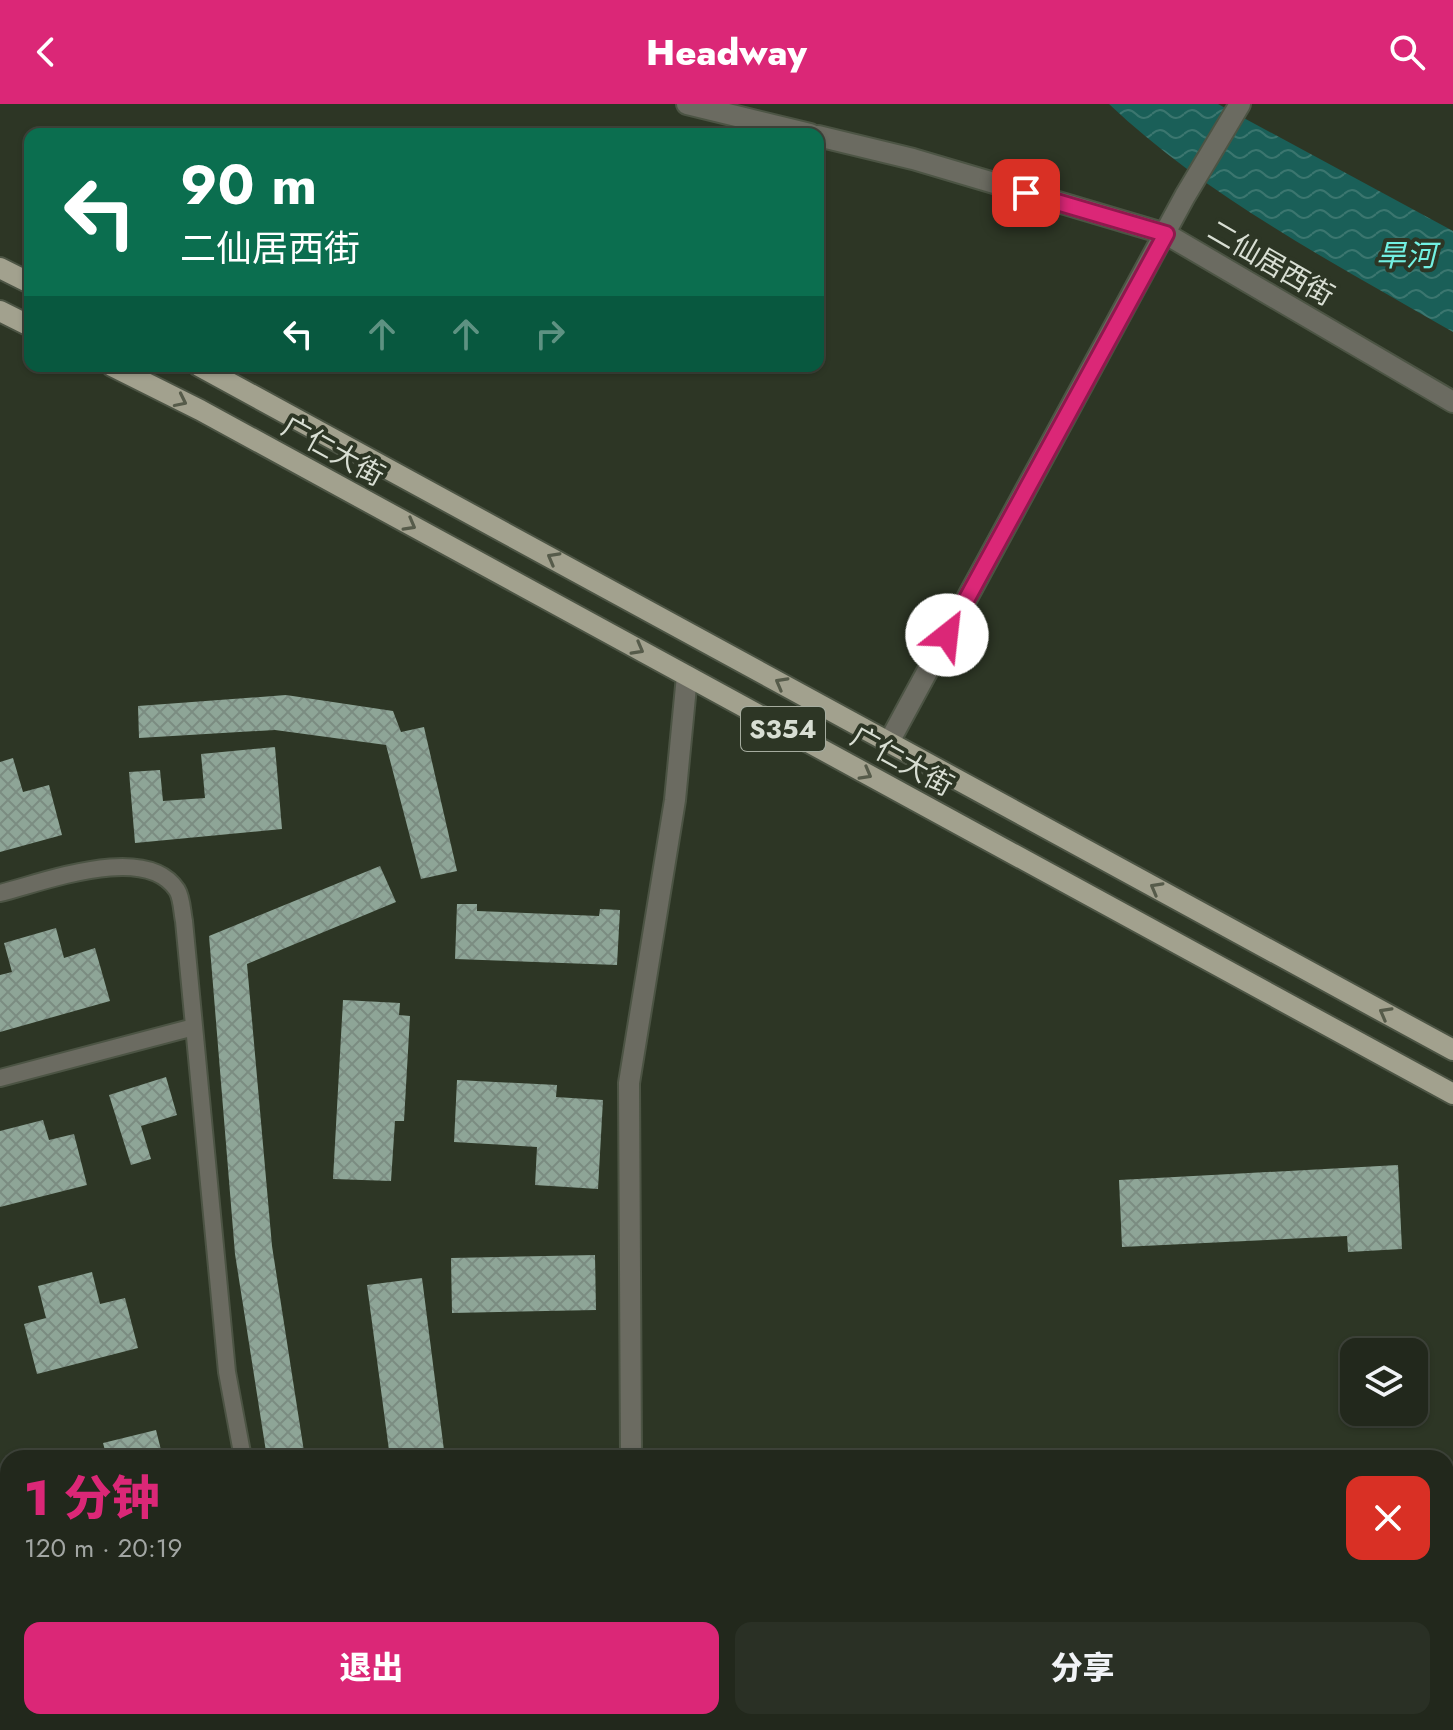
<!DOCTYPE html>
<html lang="zh">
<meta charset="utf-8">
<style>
:root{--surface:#22281c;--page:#2a3025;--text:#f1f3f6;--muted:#a2a6a3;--line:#3f443b;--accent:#db2777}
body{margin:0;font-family:Jost,"Noto Sans SC",sans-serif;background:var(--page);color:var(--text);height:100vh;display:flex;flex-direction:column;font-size:30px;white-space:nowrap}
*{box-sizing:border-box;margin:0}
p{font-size:26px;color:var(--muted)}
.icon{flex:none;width:44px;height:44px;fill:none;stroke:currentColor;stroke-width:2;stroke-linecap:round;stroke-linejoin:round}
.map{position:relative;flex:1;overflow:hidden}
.sheet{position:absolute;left:0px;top:1346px;width:1454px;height:280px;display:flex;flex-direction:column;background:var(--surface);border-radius:24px 24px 0 0;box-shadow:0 2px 6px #0004,0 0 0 2px var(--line)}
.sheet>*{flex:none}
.top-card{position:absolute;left:24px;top:24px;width:800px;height:244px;border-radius:16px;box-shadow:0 2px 6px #0004,0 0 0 2px var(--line);background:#0b6e4f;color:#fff;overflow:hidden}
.controls{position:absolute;left:1340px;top:1234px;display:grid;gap:16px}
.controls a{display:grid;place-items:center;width:88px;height:88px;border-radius:16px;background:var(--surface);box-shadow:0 2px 6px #0004,0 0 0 2px var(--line);font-size:40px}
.pin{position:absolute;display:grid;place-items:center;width:68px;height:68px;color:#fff;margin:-34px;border-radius:16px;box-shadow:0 4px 12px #0006}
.me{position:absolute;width:88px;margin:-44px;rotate:29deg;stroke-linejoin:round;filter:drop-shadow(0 0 6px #0008)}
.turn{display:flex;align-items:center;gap:28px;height:168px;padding:0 24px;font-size:36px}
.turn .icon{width:104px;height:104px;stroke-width:2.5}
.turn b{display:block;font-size:56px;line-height:68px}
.lanes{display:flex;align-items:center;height:76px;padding:0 24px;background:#0003;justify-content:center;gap:40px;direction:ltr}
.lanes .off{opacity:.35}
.round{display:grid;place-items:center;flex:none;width:84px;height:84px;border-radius:16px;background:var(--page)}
.summary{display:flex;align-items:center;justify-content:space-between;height:136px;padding:0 24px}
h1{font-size:48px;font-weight:800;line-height:60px;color:var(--accent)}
.button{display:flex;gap:16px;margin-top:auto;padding:16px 24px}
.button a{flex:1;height:92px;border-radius:16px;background:var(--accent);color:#fff;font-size:32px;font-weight:800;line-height:92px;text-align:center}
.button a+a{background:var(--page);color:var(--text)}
header{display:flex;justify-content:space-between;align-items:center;height:104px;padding:0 24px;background:var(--accent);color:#fff;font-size:36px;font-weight:800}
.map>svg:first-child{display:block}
.water{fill:url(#water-waves)}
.building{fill:url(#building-cross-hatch)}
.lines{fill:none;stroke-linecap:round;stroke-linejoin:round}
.lane-casing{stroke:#4c5444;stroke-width:20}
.street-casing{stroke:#4c5444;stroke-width:24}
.primary-casing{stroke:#4c5444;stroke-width:24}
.lane{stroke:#6b6b61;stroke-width:16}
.street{stroke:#6b6b61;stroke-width:20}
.primary{stroke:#a2a18e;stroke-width:20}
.oneway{stroke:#565b4a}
.route-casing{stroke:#8e194d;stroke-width:20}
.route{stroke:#db2777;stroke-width:14}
.labels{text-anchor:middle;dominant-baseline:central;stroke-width:8;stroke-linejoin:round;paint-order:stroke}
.shield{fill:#2d3625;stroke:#a5ac9f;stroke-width:2}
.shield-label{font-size:26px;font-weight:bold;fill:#d8ded3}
.street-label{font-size:28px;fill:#d8ded3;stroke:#2d3625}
.water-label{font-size:30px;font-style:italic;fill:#72f0e2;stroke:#2d3625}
</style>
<header><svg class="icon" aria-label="back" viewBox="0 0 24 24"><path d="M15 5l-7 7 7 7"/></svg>Headway<svg class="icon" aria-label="search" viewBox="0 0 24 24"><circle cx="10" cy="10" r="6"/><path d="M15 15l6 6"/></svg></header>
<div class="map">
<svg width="1453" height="1626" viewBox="0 0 1453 1626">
<defs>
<pattern id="water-waves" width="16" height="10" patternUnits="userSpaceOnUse" patternTransform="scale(2)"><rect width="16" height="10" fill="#1a5f58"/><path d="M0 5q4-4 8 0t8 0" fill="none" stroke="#3b766f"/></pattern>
<pattern id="building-cross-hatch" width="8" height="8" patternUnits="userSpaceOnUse" patternTransform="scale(2)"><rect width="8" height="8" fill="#8ea597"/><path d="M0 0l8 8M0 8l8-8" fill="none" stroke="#7b8c81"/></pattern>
</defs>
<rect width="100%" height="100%" fill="#2d3625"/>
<path class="water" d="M1109 0H1218L1453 127V228C1337 161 1207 93 1109 0Z"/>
<path class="building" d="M286 591 393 607 401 628 424 623 457 767 421 775 386 641 275 626 139 634 138 602Z
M275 643 282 725 135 739 129 668 160 666 163 697 205 694 201 650Z
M13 654 23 688 49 681 62 731 0 748V658Z
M380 762 396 798 247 860 272 1142 305 1354H267L235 1150 209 832Z
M457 800H477V807L599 812 600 805 620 806 617 861 455 855Z
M56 824 64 854 95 844 110 897 0 928V871L12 868 4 839Z
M343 896 400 899 399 911 410 912 404 1017H395L391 1077 333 1075Z
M166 973 177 1011 141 1022 151 1055 131 1061 109 991Z
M457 976 557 981 556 993 603 996 598 1085 535 1081 537 1043 454 1038Z
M43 1016 49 1036 74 1030 87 1081 0 1103V1027Z
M1398 1061 1402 1145 1348 1148 1347 1132 1122 1143 1119 1076Z
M595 1151 596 1206 452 1209 451 1154Z
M92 1168 100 1200 125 1194 138 1244 37 1270 24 1220 46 1214 38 1182Z
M422 1174 445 1354H390L367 1181Z
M156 1326 163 1354H107L103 1339Z
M8 1393V1450L0 1452V1395Z
M1446 1456H1453V1495H1446Z
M1446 1528H1453V1585H1446Z
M8 1594V1618H78L80 1626H2L0 1596Z
M405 1618H443L445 1626H377Z
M527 1618H586V1626H527Z"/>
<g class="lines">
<g class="lane-casing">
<path id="lane" d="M0 789C45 778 146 738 177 786 182 794 182 808 184 817L227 1268 243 1354
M0 974 194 923
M0 1500 8 1498
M118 1618 120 1626"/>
</g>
<g class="street-casing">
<path id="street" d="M687 0 810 30
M818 32 913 55 1166 130 1453 298
M889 638 1185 92 1240 0
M631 1354 629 979 675 696 687 572
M640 1618 641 1626"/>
</g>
<g class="primary-casing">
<path id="primary" d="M0 164 30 179
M0 207 30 222
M112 262 200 306 1453 990
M199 262 1453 946"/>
</g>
<use href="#lane" class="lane"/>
<use href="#street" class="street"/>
<use href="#primary" class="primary"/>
</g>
<defs><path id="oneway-chevron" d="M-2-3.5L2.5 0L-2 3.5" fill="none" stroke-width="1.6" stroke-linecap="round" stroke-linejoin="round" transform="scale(2)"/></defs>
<g class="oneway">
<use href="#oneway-chevron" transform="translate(181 297) rotate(26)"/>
<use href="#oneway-chevron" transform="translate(410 421) rotate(29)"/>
<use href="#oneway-chevron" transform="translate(553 454) rotate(-151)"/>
<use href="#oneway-chevron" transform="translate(638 545) rotate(29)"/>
<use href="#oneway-chevron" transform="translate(781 579) rotate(-151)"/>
<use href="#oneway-chevron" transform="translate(866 670) rotate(29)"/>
<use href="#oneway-chevron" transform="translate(1156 784) rotate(-151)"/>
<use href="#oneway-chevron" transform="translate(1385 909) rotate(-151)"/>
</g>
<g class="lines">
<g class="route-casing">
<path id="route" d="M947 531 1166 130 1026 89"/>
</g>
<use href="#route" class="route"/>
</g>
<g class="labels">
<rect class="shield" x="741" y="603" width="84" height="44" rx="6"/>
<g class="shield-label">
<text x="783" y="625">S354</text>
</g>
<g class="street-label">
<text transform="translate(1271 159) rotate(30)">二仙居西街</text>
<text transform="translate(333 347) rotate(29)">广仁大街</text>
<text transform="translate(902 657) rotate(29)">广仁大街</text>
</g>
<g class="water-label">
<text x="1406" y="151">旱河</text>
</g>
</g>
</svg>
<div class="controls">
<a><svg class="icon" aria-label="layers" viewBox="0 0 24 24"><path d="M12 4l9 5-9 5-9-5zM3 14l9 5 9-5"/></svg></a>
</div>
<div class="pin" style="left:1026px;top:89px;background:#d93025"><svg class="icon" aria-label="arrive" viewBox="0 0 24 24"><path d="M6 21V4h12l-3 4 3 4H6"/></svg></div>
<svg class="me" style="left:947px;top:531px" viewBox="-20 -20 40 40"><circle r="19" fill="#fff"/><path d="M0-13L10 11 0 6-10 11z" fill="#db2777"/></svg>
<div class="top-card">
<div class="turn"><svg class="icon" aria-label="left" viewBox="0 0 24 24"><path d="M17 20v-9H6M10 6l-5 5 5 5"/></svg><div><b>90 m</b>二仙居西街</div></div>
<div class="lanes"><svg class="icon" aria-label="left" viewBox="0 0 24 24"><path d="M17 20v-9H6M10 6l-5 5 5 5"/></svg><svg class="icon off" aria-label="ahead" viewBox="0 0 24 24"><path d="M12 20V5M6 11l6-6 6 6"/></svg><svg class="icon off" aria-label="ahead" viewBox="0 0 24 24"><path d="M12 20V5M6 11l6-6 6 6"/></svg><svg class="icon off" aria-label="right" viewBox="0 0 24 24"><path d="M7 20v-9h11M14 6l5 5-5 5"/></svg></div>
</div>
<section class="sheet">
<div class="summary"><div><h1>1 分钟</h1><p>120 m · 20:19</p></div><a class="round" style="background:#d93025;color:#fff"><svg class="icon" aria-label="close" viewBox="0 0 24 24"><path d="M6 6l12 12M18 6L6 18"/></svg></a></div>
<div class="button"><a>退出</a><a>分享</a></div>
</section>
</div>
